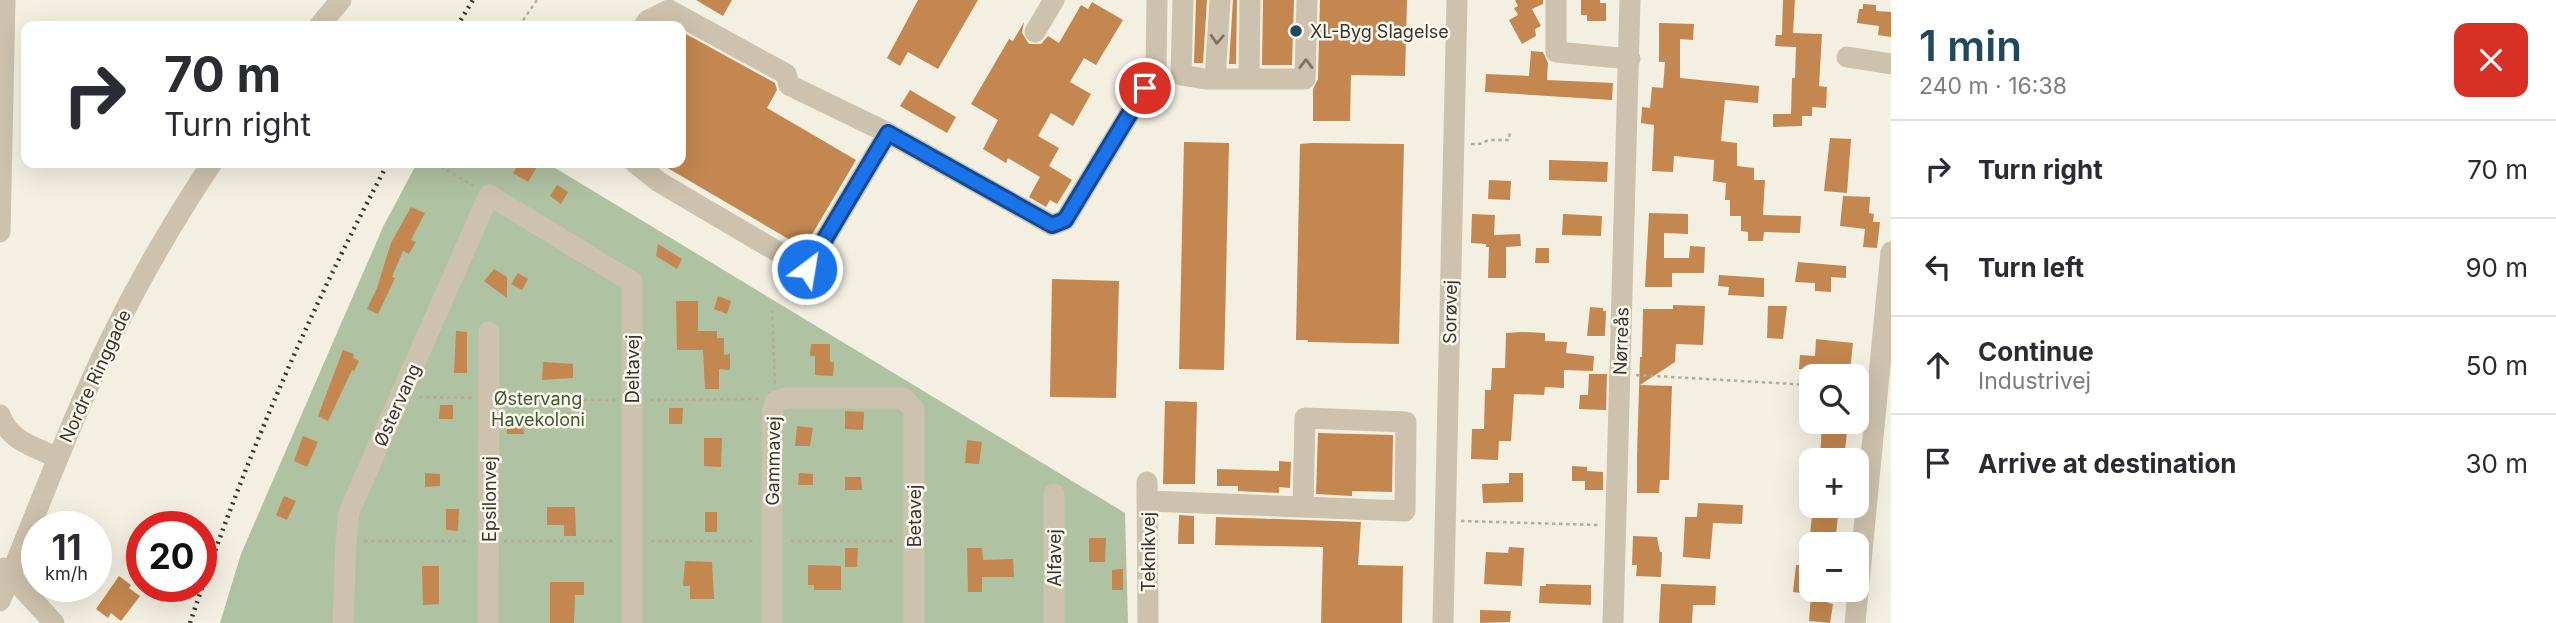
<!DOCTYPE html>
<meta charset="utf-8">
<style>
:root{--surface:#fff;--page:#f2f2f3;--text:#2b2b33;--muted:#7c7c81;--line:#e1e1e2;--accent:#21495b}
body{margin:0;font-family:Inter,sans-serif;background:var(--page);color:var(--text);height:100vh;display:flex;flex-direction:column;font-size:26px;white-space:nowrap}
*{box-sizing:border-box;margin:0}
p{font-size:23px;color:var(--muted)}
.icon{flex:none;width:38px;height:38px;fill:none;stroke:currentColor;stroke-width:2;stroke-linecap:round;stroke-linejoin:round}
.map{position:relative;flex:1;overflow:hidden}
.side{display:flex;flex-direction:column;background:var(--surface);width:665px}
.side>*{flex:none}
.guide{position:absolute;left:21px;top:21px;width:665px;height:147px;border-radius:14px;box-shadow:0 7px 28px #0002;background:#fff;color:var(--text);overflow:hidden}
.fabs{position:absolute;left:1799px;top:364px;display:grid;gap:14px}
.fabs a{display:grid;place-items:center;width:70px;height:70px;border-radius:14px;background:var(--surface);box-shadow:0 7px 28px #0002;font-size:35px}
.speed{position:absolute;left:21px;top:511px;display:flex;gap:14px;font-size:35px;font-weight:700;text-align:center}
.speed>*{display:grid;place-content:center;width:91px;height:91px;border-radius:50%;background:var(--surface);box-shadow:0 7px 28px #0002;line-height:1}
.speed small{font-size:18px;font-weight:400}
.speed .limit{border:10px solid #d22;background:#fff;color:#111}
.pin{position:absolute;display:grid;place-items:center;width:60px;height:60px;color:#fff;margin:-30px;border:4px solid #fff;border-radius:50%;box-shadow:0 2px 7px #0007}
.me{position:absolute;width:77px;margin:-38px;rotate:31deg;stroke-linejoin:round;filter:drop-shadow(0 0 5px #0008)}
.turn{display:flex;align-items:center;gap:24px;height:147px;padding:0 28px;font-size:32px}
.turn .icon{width:91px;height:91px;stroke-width:2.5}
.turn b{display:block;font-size:49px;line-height:60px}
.round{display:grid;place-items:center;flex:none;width:74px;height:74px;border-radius:14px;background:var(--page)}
.summary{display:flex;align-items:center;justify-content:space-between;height:119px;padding:0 28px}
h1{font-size:42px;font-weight:600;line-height:52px;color:var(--accent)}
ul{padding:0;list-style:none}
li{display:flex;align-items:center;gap:21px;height:98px;padding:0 28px;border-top:2px solid var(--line)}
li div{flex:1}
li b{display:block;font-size:26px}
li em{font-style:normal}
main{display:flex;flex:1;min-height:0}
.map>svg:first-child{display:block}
.green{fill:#afc2a1}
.building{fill:#c3874f}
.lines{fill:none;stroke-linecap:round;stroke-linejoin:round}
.path{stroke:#b7ad97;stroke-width:2.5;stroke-dasharray:3.5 3.5;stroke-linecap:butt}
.minor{stroke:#ccc2ad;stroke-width:21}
.rail{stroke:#3a342b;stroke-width:4.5;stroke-dasharray:2 5;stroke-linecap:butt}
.oneway{stroke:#7c7466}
.route-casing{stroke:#114b97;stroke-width:18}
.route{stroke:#1a73e8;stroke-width:12}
.poi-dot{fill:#21495b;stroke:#faf8ee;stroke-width:2.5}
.labels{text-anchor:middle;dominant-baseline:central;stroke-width:5;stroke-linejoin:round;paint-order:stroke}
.poi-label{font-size:18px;fill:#3a342b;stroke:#faf8ee;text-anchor:start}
.street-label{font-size:18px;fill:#3a342b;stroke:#faf8ee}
.park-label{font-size:18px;fill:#3f5830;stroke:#faf8ee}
</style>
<main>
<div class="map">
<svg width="1891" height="623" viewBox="0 0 1891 623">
<rect width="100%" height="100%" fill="#f3efe1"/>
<path class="green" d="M417 163H547L1125 513 1128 623H220L241 554 383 227Z"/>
<path class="building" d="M696 0H732L723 16Z
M918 0H978L938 69 908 52 900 66 887 58Z
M1196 0H1207L1203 63H1194Z
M1233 0H1237L1236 64H1229Z
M1263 0H1294L1292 65H1262Z
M1320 0H1407L1405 76 1351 75 1350 121H1313V89L1318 79Z
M1515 0H1543V4L1532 9 1541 26 1535 29 1536 36 1522 44 1509 20 1518 15 1514 8 1518 6Z
M1581 0H1600V3H1606V21H1587V15H1581Z
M1783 0H1795L1793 33 1822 34 1819 86 1827 87 1826 108 1812 107V116H1802V126L1773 127V114H1791L1792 78H1795L1796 47 1775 46 1776 35H1782Z
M1092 2 1123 20 1096 65 1084 58 1070 82 1091 94 1073 126 1051 113 1038 136 1059 148 1049 166 1072 180 1057 204 1050 200 1046 207 1029 197 1040 177 1008 158 1006 163 983 149 998 120 971 104 1009 39 1013 41 1024 22 1022 33 1029 44H1041L1048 36 1059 43 1081 5 1088 9Z
M1863 4 1876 5V11L1891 12V37L1878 35 1879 26 1857 23 1859 9H1863Z
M1659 23 1694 24 1693 40 1680 39V78L1759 86 1758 103 1725 100 1721 141 1737 143V166L1754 168V180H1765L1763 215 1801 216 1800 233 1764 232 1763 241H1748V232L1741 231V216H1730V200H1725L1726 183 1713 181 1714 160 1674 156 1673 172 1652 171 1654 125 1641 123 1642 107 1650 108 1652 87 1663 88 1665 62H1659Z
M686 34 775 83 777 90 767 108 856 160 804 248 659 163H681V44Z
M1531 51 1543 52 1548 63 1547 80 1613 83 1612 100 1485 92 1486 74 1529 76Z
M910 90 956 117 947 133 900 106Z
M1830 138 1851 139 1847 193 1824 191Z
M1184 142 1229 143 1224 370 1179 369Z
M1312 143 1404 144 1399 344 1308 342V340H1296L1300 144Z
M1549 160 1608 162 1607 182 1549 180Z
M519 163H530L537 167 528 182 513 173Z
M1489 180 1511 181 1510 200 1488 199Z
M557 185 568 192 561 204 550 196Z
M1843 196 1870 197 1869 213 1874 214 1873 222H1880L1877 248 1863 247 1865 229 1840 226Z
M411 207 425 213 411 240 416 242 409 254 403 251 392 277 395 278 378 314 367 309 377 288 391 243Z
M1649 213 1688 214V234L1664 233V258H1689L1690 246 1705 247 1704 273H1672V287H1645Z
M1472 214 1495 215 1494 235 1520 234 1521 246 1506 247V278H1488L1489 247H1486V244L1471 243Z
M1563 214 1602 216 1601 236 1562 235Z
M658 244 682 259 677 269 656 256Z
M1536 248H1549V263H1535Z
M1798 262 1846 266V278L1831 277V292L1815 291V283L1795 282Z
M494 269 507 277V298L484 281Z
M518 273 528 279 522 290 511 284Z
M1719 275 1764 278V297L1728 295 1729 287 1718 286Z
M1052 279 1119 281 1116 398 1050 397Z
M718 296 731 301 727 314 714 309Z
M676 301H698V331H717V338H724V355L730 354V370L719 369V389H705L703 350H677Z
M1673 305 1705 306 1703 345 1676 344 1675 362 1640 385 1672 386 1671 413 1669 480H1660L1659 493H1637V455L1640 357H1642L1643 309H1673Z
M1768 306H1787L1783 339 1767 338Z
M1590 307 1603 308V311H1606L1605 336H1587Z
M456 331 467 332V373H454Z
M1522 332 1545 333V341L1567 342 1566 353 1594 356 1593 371 1564 370V388L1545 387 1544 395 1514 394 1511 441H1499L1498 460 1471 459 1472 429H1484L1485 390H1491L1492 368H1505L1506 333Z
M1816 339 1853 343 1850 371 1799 369 1800 355 1815 356Z
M811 344H830V362H834L833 376 815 375V356H810Z
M343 350 354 354 353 358 359 361 354 371 352 370 328 421 318 416Z
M543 362 573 364V378L542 380Z
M1589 374H1607L1606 410 1579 409 1580 395H1588Z
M1165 401 1197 402 1195 484H1163Z
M440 405H453V419H439Z
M669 408H683L682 424H669Z
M845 411 864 412 863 430 845 429Z
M575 413V428H563V414Z
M522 421 524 434H507L506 422Z
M1822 422H1848L1844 460H1820Z
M797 426 813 428 810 446H795Z
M1318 433 1393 435 1392 492 1352 491V496L1316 494Z
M303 436 318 442 307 467 294 461Z
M704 438H722L721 467 704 466Z
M967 440 982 442 979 464 965 463Z
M1279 461 1291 462 1290 488 1279 487V493L1238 491V486H1217V469L1279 471Z
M1572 466 1587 467V471L1603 472V490H1585V481H1572Z
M425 473 440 474V486L425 487Z
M799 473 813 474V485H798Z
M1509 473H1523V502L1483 503 1482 484 1509 483Z
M845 477H861L862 490H845Z
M284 496 296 501 287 520 276 515Z
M1698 503 1743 505 1742 524 1713 523 1710 559 1683 557 1685 517H1697Z
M1813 506H1839L1835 544H1809Z
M547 507H575L576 536H564V525H547Z
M446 509H459L458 531 446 530Z
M705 512H717V532H705Z
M1179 515 1194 516V544H1178Z
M1216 517 1361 522 1358 565 1403 566 1402 623H1321L1323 547 1215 545Z
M1633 536 1657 537 1660 552H1662L1661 577 1636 576 1637 565H1632Z
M1089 538H1106L1105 562H1089Z
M1509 547 1524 548 1522 586 1484 584 1486 552 1508 553Z
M845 548H858L857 567H845Z
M967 548H982L983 560 1013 559 1014 577H982V592H968Z
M685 561 712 562 714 599H690V586H683Z
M808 565 841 566V590H814V585H808Z
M1796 565 1811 566V591L1829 590 1828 603 1833 604 1830 623 1809 621 1811 594 1793 592Z
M422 566H439V604L423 605Z
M1123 569V590H1112V570Z
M119 576 131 585 129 588 140 596 121 621 111 613 108 618 96 609Z
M550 582H584V595H575L574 623H550Z
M1546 584 1591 585V605L1539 603 1540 586H1546Z
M1661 584 1716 586 1715 605H1693L1692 623H1659Z
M1480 610 1511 611 1510 622 1480 623Z"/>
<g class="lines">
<path class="path" d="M519 26 537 0
M1471 144H1479L1489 140H1509L1510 130
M435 163 474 186
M772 310 775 384
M1636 375 1811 385
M419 397 472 398
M507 399 616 400
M650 400 759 399
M1461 521 1598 525
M364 541H469
M504 541H616
M651 541H756
M791 541H896"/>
<path class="minor" d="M1183 0 1181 75 1206 79H1305L1307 0
M1556 0V52L1630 59
M319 26 341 0
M644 26 647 21 669 10 786 74 789 85 888 133 1052 225 1065 220 1156 70 1157 0
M1035 32 1054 0
M1847 57 1891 64
M1215 79 1220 0
M1249 79 1250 0
M635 163 659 182 807 269 888 133
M0 232 5 0
M0 415C9 441 35 447 58 458
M1147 482 1148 623
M1148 501 1405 511 1406 422 1305 418 1303 506
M4 568 54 623
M0 601C36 515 68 427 109 342 139 280 174 220 212 163
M343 623 346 541 349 512 489 195 632 282V623
M488 623 489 332
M772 623V412L775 402 785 398H903L914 409V623
M1054 623V494
M1443 623 1457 0
M1613 623 1630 0
M1855 623 1891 252"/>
<path class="rail" d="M457 26 473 0
M190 623C243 464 309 311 388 163"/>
</g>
<defs><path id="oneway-chevron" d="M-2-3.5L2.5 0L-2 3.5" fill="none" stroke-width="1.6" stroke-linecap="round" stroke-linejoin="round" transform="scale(1.75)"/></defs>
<g class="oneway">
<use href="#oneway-chevron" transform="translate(1217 39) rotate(93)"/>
<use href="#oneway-chevron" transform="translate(1306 64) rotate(-89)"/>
</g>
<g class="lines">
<g class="route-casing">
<path id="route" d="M807 269 888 133 1052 225 1065 220 1145 88"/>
</g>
<use href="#route" class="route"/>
</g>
<circle class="poi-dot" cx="1296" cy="31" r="7"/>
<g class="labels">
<g class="poi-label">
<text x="1310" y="31">XL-Byg Slagelse</text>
</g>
<g class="street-label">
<text transform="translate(1450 312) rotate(-89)">Sorøvej</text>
<text transform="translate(1621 341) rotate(-88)">Nørreås</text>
<text transform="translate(632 369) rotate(-90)">Deltavej</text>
<text transform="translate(95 376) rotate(-65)">Nordre Ringgade</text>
<text transform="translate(397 405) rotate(-66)">Østervang</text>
<text transform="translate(773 461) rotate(-89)">Gammavej</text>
<text transform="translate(489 499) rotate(-90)">Epsilonvej</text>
<text transform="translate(914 516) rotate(-90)">Betavej</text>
<text transform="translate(1148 552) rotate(-90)">Teknikvej</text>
<text transform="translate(1054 558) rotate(-90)">Alfavej</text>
</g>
<g class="park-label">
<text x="538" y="398">Østervang<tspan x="538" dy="21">Havekoloni</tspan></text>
</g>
</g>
</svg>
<div class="fabs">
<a><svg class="icon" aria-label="search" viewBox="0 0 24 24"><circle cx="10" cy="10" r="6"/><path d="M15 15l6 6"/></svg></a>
<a>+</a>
<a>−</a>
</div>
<div class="speed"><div>11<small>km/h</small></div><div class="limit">20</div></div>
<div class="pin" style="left:1145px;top:88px;background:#d93025"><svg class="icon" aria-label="arrive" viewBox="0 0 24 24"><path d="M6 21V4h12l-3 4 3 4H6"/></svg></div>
<svg class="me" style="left:807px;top:269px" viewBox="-20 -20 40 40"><circle r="17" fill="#1a73e8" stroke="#fff" stroke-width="3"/><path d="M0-11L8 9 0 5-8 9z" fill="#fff"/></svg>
<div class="guide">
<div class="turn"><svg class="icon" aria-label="right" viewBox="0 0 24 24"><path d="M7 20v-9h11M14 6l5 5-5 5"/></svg><div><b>70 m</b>Turn right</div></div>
</div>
</div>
<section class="side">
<div class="summary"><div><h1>1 min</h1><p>240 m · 16:38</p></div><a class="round" style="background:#d93025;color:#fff"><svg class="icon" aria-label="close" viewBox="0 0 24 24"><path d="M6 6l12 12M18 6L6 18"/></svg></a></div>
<ul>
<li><svg class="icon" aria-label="right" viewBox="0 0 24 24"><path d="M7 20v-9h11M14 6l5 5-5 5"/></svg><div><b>Turn right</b></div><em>70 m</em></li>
<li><svg class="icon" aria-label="left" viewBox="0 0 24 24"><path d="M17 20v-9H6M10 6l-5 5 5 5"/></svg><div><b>Turn left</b></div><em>90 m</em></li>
<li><svg class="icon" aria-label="ahead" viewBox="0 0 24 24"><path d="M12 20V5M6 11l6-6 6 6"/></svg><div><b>Continue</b><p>Industrivej</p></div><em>50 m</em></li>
<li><svg class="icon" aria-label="arrive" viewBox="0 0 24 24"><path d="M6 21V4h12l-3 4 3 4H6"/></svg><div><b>Arrive at destination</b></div><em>30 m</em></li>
</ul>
</section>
</main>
